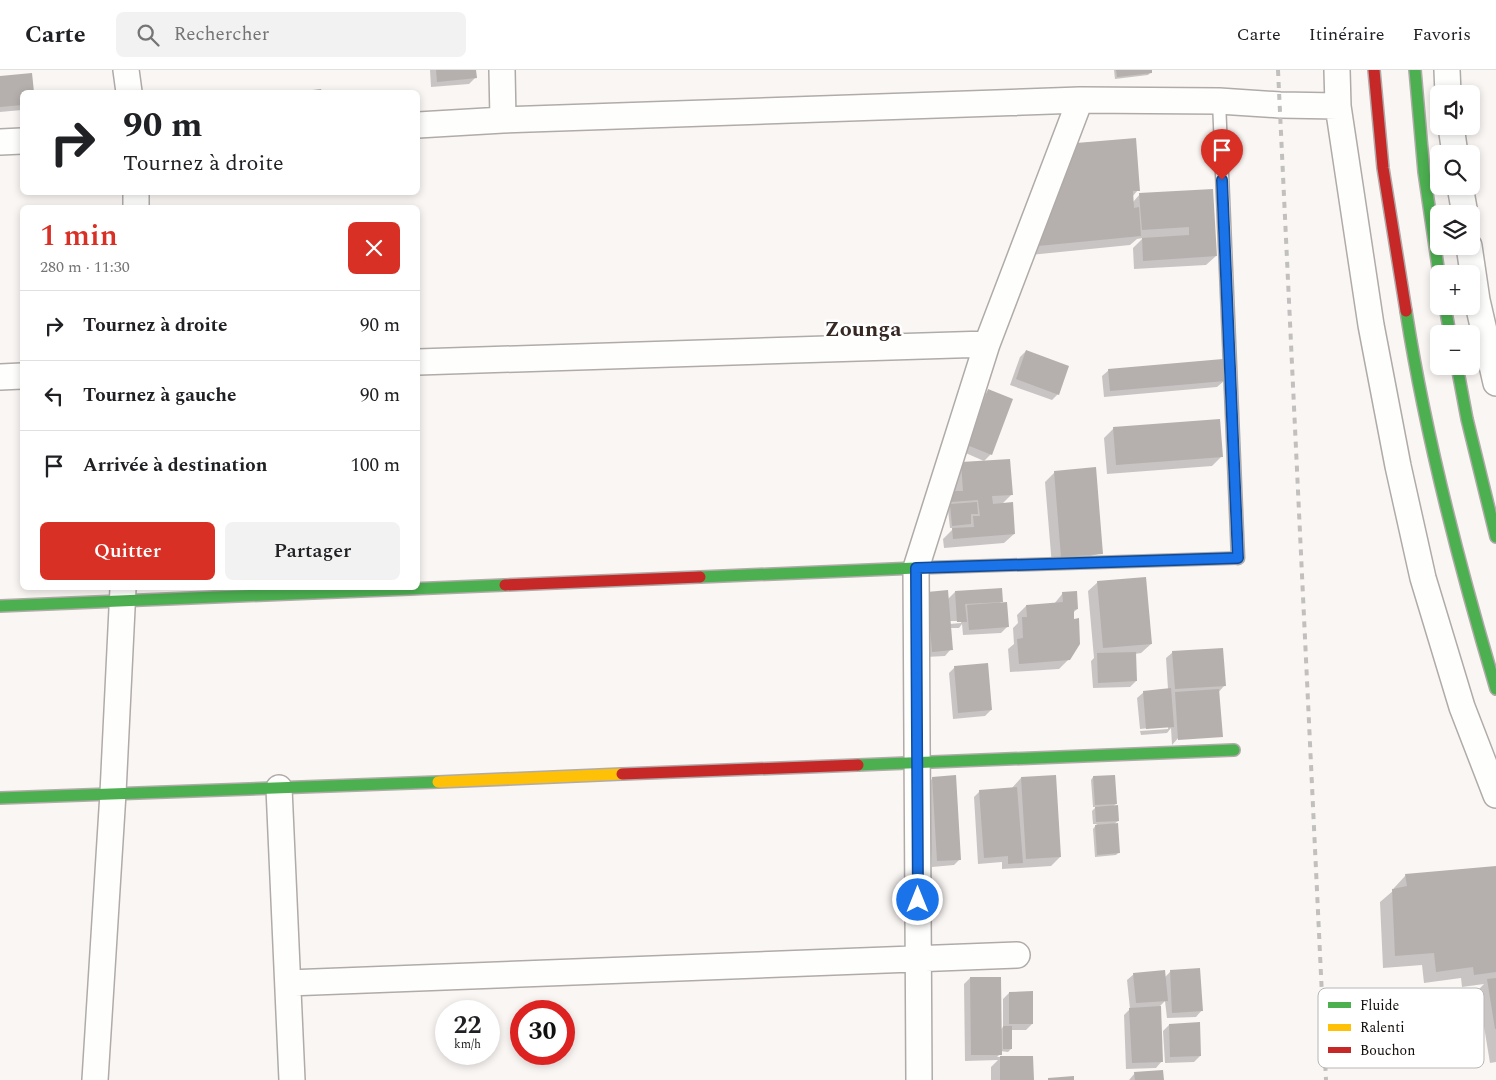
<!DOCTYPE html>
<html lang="fr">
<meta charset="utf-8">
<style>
:root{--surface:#fff;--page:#f2f2f2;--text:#202124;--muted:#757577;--line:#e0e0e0;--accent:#d93025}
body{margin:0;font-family:Spectral,serif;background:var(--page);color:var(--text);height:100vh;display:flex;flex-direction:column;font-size:19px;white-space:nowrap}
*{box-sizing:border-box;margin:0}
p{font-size:16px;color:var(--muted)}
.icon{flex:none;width:28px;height:28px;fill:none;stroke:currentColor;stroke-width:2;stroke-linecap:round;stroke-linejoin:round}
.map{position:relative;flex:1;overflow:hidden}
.details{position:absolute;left:20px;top:135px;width:400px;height:385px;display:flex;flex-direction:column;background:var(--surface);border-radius:8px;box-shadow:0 2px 8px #0003}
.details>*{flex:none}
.top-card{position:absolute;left:20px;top:20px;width:400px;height:105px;border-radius:8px;box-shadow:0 2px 8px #0003;background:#fff;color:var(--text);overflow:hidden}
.controls{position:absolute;left:1430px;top:15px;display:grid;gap:10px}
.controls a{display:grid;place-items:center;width:50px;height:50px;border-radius:8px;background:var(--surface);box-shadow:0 2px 8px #0003;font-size:25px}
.speed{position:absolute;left:435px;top:930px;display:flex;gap:10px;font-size:25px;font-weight:700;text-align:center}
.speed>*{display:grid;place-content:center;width:65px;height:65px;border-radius:50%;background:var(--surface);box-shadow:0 2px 8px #0003;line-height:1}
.speed small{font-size:12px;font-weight:400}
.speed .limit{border:8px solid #d22;background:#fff;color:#111}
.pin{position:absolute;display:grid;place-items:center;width:42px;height:42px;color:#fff;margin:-51px -21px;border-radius:50% 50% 50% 0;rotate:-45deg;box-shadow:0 0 5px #0007}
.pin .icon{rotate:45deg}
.me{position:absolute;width:55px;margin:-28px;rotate:0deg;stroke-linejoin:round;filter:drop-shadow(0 0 4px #0008)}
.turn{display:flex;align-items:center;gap:18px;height:105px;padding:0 20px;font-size:22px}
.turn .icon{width:65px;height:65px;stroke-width:2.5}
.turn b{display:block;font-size:35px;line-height:42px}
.round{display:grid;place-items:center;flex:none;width:52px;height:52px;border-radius:8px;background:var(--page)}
.head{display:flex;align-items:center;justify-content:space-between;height:85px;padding:0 20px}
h1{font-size:30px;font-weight:600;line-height:38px;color:var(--accent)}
.action{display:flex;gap:10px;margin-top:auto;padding:10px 20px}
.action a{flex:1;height:58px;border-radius:8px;background:var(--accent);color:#fff;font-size:20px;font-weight:600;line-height:58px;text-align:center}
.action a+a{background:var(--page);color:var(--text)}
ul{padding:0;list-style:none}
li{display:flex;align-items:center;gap:15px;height:70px;padding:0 20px;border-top:1px solid var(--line)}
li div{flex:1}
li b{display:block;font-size:19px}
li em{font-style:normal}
header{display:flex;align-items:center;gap:30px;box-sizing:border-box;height:70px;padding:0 25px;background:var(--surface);border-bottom:1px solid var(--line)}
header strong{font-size:24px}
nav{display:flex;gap:28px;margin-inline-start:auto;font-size:18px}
.search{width:350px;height:45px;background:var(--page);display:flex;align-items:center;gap:12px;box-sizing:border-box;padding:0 18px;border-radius:8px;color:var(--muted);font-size:19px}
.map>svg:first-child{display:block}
.shadow{fill:#0003;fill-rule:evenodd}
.building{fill:#b5b0ae}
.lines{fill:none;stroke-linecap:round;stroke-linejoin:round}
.lane-casing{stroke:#b0aba9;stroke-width:15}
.street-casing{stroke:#b0aba9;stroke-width:28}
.fast-casing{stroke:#b0aba9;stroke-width:14}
.slow-casing{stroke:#b0aba9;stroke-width:14}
.jam-casing{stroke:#b0aba9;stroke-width:14}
.lane{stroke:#fefefd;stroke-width:12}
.street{stroke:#fefefd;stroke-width:25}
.fast{stroke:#4caf50;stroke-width:11}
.slow{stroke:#ffc107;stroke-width:11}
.jam{stroke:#c62828;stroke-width:11}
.rail{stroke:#c1c0be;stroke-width:4;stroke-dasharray:6 6;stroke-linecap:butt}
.route-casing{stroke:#114b97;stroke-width:12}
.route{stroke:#1a73e8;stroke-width:9}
.labels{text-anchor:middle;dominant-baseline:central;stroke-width:5;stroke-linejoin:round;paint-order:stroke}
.quarter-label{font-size:22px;font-weight:bold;fill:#362823;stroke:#fff}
.key{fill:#fff;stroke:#b8b6b5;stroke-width:1}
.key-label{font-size:14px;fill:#110b09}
</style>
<header>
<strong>Carte</strong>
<div class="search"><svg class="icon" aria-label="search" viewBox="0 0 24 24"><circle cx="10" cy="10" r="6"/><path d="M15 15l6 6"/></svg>Rechercher</div>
<nav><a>Carte</a><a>Itinéraire</a><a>Favoris</a></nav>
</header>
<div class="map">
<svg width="1496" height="1010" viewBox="0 0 1496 1010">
<rect width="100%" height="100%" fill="#faf6f4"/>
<path class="shadow" d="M430 0H475V8L469 14 431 17Z
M1114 0H1151V2L1148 5 1115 9Z
M31 5 32 22H22V40L0 42V8Z
M1067 84 1138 120 1132 127 1133 132 1140 124 1211 120 1216 186 1206 195 1134 199 1133 178 1143 168 1137 169 1130 175 1030 185Z
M1026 281 1058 324 1052 330 1010 315 1020 287Z
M1109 300 1224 311 1217 317 1104 327 1102 306Z
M989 320 991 384 984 391 961 381 983 326Z
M1114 358 1221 387 1212 396 1107 404 1104 368Z
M962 394 1012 424 1002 434 1014 464 1004 473 944 478 943 469 954 458H950L948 440 942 441 954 422 952 403Z
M1055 402 1102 483 1052 496 1045 412Z
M1098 512 1151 574 1141 583 1135 584 1136 611 1130 617 1093 618 1091 591 1094 588 1088 521Z
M955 522 1002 531 999 534 1008 556 1001 563 963 565 962 554 959 558H950L951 579 945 586 926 587 921 529 947 530ZM950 551H961V553L950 554Z
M1063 523 1077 539 1073 543 1069 589 1059 599 1010 602 1008 579 1014 574 1013 558 1018 553 1017 545 1026 536 1054 534Z
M1173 582 1224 616 1172 675 1171 658 1167 663 1141 665 1140 661 1168 659V656L1140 659 1137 628 1144 622 1168 619 1166 588Z
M955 597 991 640 985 646 953 649 949 603Z
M1093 707 1116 734 1112 737 1118 751 1114 754 1119 782 1116 785 1095 787 1093 759 1097 754H1093L1092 741 1096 737H1093L1091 710Z
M933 708 960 789 954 795 932 797 927 714Z
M1021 708 1060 787 1051 796 1002 799V792L978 794 974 727 980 721 1012 718Z
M1496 797V992L1490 993 1478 920 1484 914 1462 917 1461 908 1424 913 1422 895 1383 898 1380 832 1394 820V818L1406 805Z
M1199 900 1202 940 1196 947 1167 948 1165 931 1160 936 1162 991 1156 998 1126 999 1124 945 1130 939 1127 910 1134 904 1165 907 1170 902Z
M970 908 1000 960 1003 957V929L1009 923 1032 954 1026 960H1011V979L1008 982 1000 981V984L997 987H1032V1010H991V997L998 990 965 991 964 914Z
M1169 955 1200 986 1194 992 1165 993 1163 961Z
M1135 1003 1163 1010H1129Z"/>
<path class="building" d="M436 0H476L477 8 437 12Z
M1116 0H1152V3L1117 7Z
M32 3 34 22H22V35L0 37V6Z
M321 19 322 22H304V21Z
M1136 68 1140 121H1133L1134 138 1139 137 1141 166 1038 176 1076 73Z
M1213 119 1217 186 1143 191 1142 168 1189 165V157L1142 160 1139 123Z
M1026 280 1069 296 1059 325 1016 309Z
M1223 289 1225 311 1110 321 1108 299Z
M988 319 1013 329 992 385 967 375Z
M1220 349 1223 387 1116 395 1113 357Z
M1010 389 1013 425 992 426 993 434 1013 432 1015 464 953 469 952 458 974 457 973 446H980L978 430 951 432 950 421H963L961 392Z
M1096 397 1103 484 1061 487 1054 401Z
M977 432 978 444H971V454L952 456 950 434Z
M1146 507 1152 574 1103 578 1097 511Z
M1002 518 1003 532 965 534 967 552H957L955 521Z
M948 520 953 580 932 582 927 522Z
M1077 521 1078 539 1074 540V549L1079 548 1080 574 1070 590 1019 594 1017 569 1023 568 1022 547H1027L1026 535 1063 532 1062 522Z
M1007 532 1009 557 969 560 967 535Z
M1223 578 1226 616 1175 619 1172 581Z
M1136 582 1137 611 1098 613 1097 583Z
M988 593 992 640 958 643 954 596Z
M1171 618 1174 657 1146 659 1143 621Z
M1219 619 1223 667 1178 670 1175 622Z
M956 705 961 790 937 791 932 707Z
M1056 705 1061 787 1026 789 1021 707Z
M1115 705 1117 734 1095 735 1093 706Z
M1017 717 1023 793 1008 794V786L984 788 979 720Z
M1118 735 1119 751 1096 752 1095 737Z
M1118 753 1120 783 1097 785 1095 755Z
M1496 796V902L1474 905 1473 897 1436 902 1434 883 1395 886 1392 819 1407 816 1405 804Z
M1200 898 1203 941 1172 943 1170 900Z
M1165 900 1168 931 1136 933 1133 903Z
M970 907H1001L1002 985H971Z
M1496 908V959H1495L1487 909Z
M1033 921V954H1009V922Z
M1161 936 1163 992 1132 993 1129 938Z
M1200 952 1201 986 1170 987 1169 954Z
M1003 956H1012V979H1003Z
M1000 986H1033L1034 1010H1000Z
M1163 1000 1164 1010H1135L1134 1002Z
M1074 1006V1010H1048V1008Z"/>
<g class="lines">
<g class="lane-casing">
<path id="lane" d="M1219 31 1238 488"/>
</g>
<g class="street-casing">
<path id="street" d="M126 0 129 22
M502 0 503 50
M1337 0 1338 36 1371 255 1398 396 1423 508 1462 637 1496 725
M1447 0 1448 24
M418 55 503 50 1080 30 1219 31 1280 35 1338 36
M1451 56 1455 84
M0 72 22 71
M1460 116 1465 144
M136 138V122
M1469 176 1477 230 1496 313
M418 292 987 274
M0 307 22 306
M279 718 292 1010
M288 913 1017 885
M95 1010 113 723 123 518
M919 1010 916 498 987 274 1080 30"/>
</g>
<g class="fast-casing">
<path id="fast" d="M1415 0 1424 102 1439 204
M1445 236 1450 264
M1406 241C1426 369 1459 495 1496 619
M1457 296 1467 349 1496 467
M700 507 916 498 1238 488
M0 536 505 515
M858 695 1234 680
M0 728 438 712"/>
</g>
<g class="slow-casing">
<path id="slow" d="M438 712 622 704"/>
</g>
<g class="jam-casing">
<path id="jam" d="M1374 0 1383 98 1406 241
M505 515 700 507
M622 704 858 695"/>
</g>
<use href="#lane" class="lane"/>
<use href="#street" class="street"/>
<use href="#fast" class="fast"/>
<use href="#slow" class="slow"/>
<use href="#jam" class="jam"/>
<path class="rail" d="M1278 0 1326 1010"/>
</g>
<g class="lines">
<g class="route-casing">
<path id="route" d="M918 830 916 498 1238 488 1222 110"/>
</g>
<use href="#route" class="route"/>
</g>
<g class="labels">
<g class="quarter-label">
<text x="863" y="259">Zounga</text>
</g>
</g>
<rect x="1318" y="918" width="166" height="80" rx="8" class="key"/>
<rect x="1328" y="932" width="23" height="6" fill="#4caf50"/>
<rect x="1328" y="954" width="23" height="7" fill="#ffc107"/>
<rect x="1328" y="977" width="23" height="6" fill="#c62828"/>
<g class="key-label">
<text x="1360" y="940">Fluide</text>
<text x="1360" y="962">Ralenti</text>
<text x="1360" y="985">Bouchon</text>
</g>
</svg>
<div class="controls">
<a><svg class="icon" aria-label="sound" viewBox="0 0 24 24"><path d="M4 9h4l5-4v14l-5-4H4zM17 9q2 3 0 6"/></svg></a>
<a><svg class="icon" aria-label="search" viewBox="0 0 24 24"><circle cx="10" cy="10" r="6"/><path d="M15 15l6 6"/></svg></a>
<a><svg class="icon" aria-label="layers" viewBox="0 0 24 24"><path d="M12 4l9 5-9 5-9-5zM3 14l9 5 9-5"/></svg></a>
<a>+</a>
<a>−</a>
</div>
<div class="speed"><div>22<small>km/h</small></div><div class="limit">30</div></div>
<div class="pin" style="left:1222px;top:110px;background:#d93025"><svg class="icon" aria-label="arrive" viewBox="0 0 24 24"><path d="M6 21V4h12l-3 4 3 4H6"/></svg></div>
<svg class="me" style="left:918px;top:830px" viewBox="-20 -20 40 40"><circle r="17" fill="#1a73e8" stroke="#fff" stroke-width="3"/><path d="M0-11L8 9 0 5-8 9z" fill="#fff"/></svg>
<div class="top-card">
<div class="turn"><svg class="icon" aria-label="right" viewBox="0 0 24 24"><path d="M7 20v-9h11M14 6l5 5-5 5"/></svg><div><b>90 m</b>Tournez à droite</div></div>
</div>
<section class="details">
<div class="head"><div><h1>1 min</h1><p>280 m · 11:30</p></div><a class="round" style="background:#d93025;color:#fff"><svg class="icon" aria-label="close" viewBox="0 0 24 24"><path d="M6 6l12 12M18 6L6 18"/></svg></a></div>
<ul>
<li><svg class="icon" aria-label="right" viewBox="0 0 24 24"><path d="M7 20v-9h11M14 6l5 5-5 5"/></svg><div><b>Tournez à droite</b></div><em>90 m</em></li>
<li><svg class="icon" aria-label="left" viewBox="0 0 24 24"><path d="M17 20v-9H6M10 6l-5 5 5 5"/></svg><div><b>Tournez à gauche</b></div><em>90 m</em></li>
<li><svg class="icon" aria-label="arrive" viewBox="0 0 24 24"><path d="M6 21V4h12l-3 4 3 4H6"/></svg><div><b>Arrivée à destination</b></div><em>100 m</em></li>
</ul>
<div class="action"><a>Quitter</a><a>Partager</a></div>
</section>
</div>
